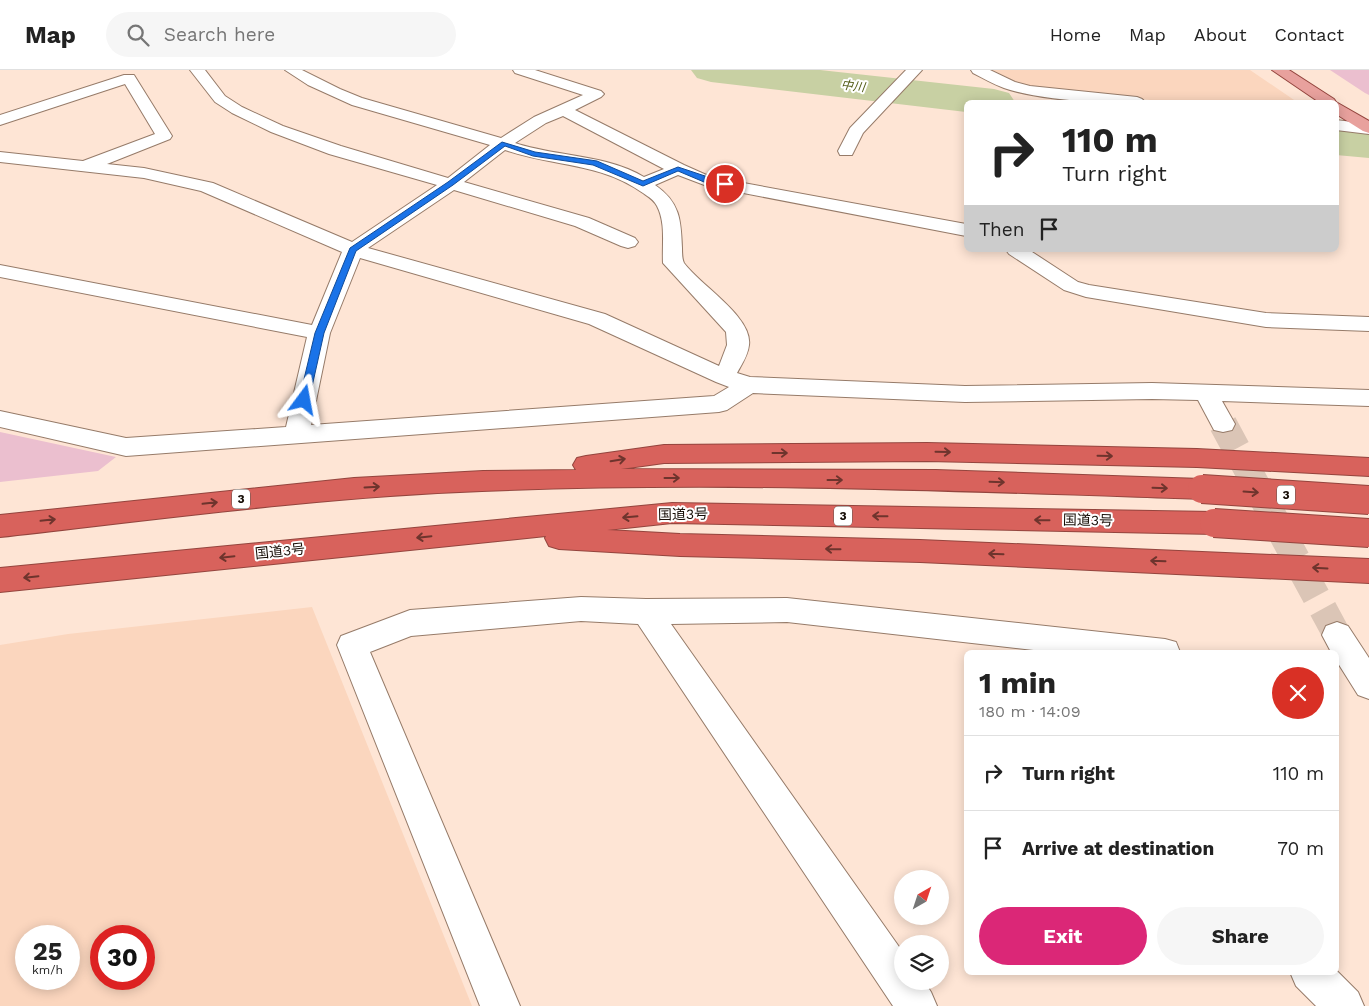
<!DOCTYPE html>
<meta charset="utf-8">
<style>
:root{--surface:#fff;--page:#f6f6f6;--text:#222;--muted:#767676;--line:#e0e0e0;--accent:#db2777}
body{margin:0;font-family:"Work Sans","Noto Sans JP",sans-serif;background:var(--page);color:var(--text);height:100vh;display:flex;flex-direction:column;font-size:19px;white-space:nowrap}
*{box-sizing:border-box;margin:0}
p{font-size:16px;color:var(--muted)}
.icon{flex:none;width:28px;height:28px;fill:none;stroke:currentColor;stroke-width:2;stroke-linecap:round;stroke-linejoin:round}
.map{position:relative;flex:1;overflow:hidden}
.side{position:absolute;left:964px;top:580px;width:375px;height:325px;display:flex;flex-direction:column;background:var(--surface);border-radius:8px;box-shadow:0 2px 12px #0003}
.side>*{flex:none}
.top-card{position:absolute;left:964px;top:30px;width:375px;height:152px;border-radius:8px;box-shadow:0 2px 12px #0003;background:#fff;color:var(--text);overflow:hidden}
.needle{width:32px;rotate:39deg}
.tools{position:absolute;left:894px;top:800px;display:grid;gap:10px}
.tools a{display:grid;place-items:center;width:55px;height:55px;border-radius:50%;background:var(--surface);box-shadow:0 2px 12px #0003;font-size:25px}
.speed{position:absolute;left:15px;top:855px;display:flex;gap:10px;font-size:25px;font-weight:700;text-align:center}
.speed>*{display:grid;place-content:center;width:65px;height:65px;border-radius:50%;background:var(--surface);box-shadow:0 2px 12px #0003;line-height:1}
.speed small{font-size:12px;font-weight:400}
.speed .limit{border:8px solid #d22;background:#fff;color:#111}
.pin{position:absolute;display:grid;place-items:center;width:42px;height:42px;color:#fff;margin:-21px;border:2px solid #fff;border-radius:50%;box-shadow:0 1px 5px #0007}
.me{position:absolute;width:55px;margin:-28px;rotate:13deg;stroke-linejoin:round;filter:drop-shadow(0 0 4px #0008)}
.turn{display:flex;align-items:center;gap:18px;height:105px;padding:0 15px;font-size:22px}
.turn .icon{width:65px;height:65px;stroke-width:2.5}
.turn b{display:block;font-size:35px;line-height:42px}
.then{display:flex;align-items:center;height:48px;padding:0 15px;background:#0003;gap:10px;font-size:19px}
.round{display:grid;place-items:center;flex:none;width:52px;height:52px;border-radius:26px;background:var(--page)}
.summary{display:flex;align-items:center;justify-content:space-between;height:85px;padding:0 15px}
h1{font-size:30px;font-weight:700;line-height:38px}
.primary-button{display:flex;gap:10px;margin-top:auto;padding:10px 15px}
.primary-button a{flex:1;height:58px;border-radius:30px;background:var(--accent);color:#fff;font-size:20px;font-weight:700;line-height:58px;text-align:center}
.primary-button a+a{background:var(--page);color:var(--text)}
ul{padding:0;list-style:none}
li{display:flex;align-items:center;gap:15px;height:75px;padding:0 15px;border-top:1px solid var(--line)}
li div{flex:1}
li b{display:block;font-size:19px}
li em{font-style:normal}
header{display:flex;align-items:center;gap:30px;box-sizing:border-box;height:70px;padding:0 25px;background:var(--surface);border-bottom:1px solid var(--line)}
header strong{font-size:24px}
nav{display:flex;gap:28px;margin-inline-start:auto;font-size:18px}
.search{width:350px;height:45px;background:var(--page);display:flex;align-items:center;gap:12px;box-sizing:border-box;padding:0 18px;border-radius:28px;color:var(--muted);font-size:19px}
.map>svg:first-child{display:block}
.built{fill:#fbd6be;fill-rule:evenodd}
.green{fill:#ebbfcf}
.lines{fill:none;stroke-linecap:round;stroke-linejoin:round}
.river{fill:#c8d0a3;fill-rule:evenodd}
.street-tunnel{stroke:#dbc5b6;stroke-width:28;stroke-dasharray:28 14;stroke-linecap:butt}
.street-casing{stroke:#967b69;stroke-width:2}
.primary-casing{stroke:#94453e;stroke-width:2}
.highway-casing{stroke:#94453e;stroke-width:2}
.street{fill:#fff;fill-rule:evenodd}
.primary{fill:#e8a19d;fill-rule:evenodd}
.highway{fill:#d8625c;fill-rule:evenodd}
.highway-bridge-casing{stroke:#94453e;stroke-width:30;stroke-linecap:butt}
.highway-bridge{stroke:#d8625c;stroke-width:28}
.oneway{stroke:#6e342d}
.route{fill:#1a73e8;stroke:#114b97}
.labels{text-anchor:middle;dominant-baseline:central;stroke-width:4;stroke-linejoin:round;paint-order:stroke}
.far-water-label{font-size:12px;font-style:italic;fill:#535c17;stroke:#fff}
.shield{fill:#fff;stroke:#5d5651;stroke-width:1}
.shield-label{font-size:12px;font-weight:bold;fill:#170e07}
.street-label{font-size:14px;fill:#170e07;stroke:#fff}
</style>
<header>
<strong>Map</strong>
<div class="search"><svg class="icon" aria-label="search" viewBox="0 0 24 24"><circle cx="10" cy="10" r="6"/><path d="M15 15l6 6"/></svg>Search here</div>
<nav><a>Home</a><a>Map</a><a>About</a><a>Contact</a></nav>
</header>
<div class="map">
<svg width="1369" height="936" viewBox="0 0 1369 936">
<rect width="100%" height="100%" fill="#fee5d5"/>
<path class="built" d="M985 0H1250L1297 32H1168L1016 15Z
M312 537 472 936H0V575L68 564ZM26 866H69V909H26ZM101 866H144V909H101Z"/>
<path class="green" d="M1330 0H1369V25L1365 23Z
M0 362 116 387 98 401 0 412Z"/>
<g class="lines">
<path class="river" d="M691 0H820L994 19 1009 23 1015 32H966V42L711 12 697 8Z
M1336 57 1369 60V88L1336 85Z"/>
<path class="street-tunnel" d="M1223 354 1337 565"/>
<g class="street-casing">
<path id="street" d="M190 0H205L225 26 242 37 283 56 341 76 448 108 490 75 352 35 308 15 285 0H302L340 19 362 28 501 68 534 47 583 25 515 3 513 0H535L601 21 604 24 601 27 575 40 684 95 711 107 966 154V166L707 116 678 105 655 115C680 132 681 150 682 178 682 183 682 189 684 193 700 215 753 247 749 275 748 285 742 294 737 303L750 307 965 316 1152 313 1369 320V336L1222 331 1235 354 1232 360 1223 362 1214 360 1198 330 1152 329 965 332 753 323 727 340 719 342 126 386 0 357V341L126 368 286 357 307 267 0 207V195L312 255 342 182 201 121 144 108 0 92V82L83 91 155 64 125 14 0 55V45L124 5H134L172 66 170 69 107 94 144 98 213 113 352 172 437 115 329 84 271 62 232 43 215 32ZM563 46 664 99 644 107C605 84 557 87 515 73L546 53ZM505 80C554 97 599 92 643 123 649 127 654 130 657 136 666 153 662 174 663 193L726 262 727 275 719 296 605 244 368 178 454 120 575 156 621 176 628 178 635 176 638 172 635 168 589 148 464 112ZM360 188 589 254 716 312 729 317 714 326 311 355 330 263Z
M906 0H922L863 63 852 85H840L838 81 850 58Z
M971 0H990L1015 12 1030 16 1137 27 1142 29 1145 32C1113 36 1034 29 1004 18 993 14 983 8 973 3Z
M1336 50 1369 54V64L1336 60Z
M1006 180H1029L1078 212 1089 215 1266 243 1369 247V261L1266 257 1086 227 1064 220 1009 184Z
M581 527 646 529 787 528 1165 569 1176 572 1180 582H1051L787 552 671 554 902 881V911H924L931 922 937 936H893L638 554 581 551 411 566 370 582 520 936H480L337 575 341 566 410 540Z
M1337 552 1348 556 1369 588V629L1358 625 1336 590V582H1331L1322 565 1326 556Z
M1336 900 1358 922 1364 936H1316L1296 916 1290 902H1336Z"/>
</g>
<g class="primary-casing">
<path id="primary" d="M1272 0H1289L1334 29 1336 32 1369 51V63L1363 61 1336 44V32H1319Z"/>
</g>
<g class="highway-casing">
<path id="highway" d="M927 373 1197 379 1369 388V406L1197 397 927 391 664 393 621 399 936 400 1202 409 1211 412 1215 419 1211 426 1202 429C962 421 722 411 482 421 321 427 160 449 0 467V445L354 408 483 401 576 400 573 395 577 388 586 386 664 375Z
M672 433 1214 442 1224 446 1228 453 1224 460 1214 464 672 453 607 460 680 464 920 470 1369 489V513L920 492 680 486 559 479 549 476 545 468 546 466 0 522V498Z"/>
</g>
<use href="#street" class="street"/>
<use href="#primary" class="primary"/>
<use href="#highway" class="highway"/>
<g class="highway-bridge-casing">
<path id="highway-bridge" d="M1202 419 1369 430
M1214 453 1369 463"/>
</g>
<use href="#highway-bridge" class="highway-bridge"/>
</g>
<defs><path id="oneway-shaft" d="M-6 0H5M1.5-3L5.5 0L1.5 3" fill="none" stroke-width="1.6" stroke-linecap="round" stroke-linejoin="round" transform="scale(1.25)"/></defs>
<g class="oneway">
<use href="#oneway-shaft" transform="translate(943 382) rotate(1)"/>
<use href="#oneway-shaft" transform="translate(780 383)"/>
<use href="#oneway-shaft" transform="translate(1105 386) rotate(1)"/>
<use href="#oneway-shaft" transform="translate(618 390) rotate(-9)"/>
<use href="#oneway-shaft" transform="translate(672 408)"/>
<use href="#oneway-shaft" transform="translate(835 410)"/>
<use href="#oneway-shaft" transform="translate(997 412) rotate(2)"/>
<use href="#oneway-shaft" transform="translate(372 417) rotate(-3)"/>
<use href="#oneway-shaft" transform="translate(1160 418) rotate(2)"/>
<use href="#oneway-shaft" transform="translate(1251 422) rotate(4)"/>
<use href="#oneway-shaft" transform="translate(210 433) rotate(-6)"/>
<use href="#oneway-shaft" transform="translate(880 446) rotate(-179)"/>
<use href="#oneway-shaft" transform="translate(630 447) rotate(175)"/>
<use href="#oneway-shaft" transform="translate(48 450) rotate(-6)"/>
<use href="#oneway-shaft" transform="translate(1042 450) rotate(-179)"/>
<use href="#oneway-shaft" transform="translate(424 467) rotate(174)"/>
<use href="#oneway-shaft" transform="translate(833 479) rotate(-179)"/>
<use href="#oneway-shaft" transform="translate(996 484) rotate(-178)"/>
<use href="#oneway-shaft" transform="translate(227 487) rotate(174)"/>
<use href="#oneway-shaft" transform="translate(1158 491) rotate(-178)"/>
<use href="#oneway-shaft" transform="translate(1320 498) rotate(-177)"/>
<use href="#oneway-shaft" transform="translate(31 507) rotate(174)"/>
</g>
<path class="route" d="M502 72 535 82 597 91 643 111 678 97 729 114 725 116 704 112 678 101 643 116 593 95 533 86 505 76 453 115 356 181 324 263 309 330 308 333H301L299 330 315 263 350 178 448 112Z"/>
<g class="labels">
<g class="far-water-label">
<text transform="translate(853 16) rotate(7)">中川</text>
</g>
<g class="shield">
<rect x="1277" y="415.5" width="18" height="19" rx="4"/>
<rect x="232" y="419.5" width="18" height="19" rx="4"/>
<rect x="834" y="436.5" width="18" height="19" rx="4"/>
</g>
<g class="shield-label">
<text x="1286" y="425">3</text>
<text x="241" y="429">3</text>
<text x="843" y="446">3</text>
</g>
<g class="street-label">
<text transform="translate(683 444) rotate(-1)">国道3号</text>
<text transform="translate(1088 450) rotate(1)">国道3号</text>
<text transform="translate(280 481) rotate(-6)">国道3号</text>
</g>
</g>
</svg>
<div class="tools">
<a><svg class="needle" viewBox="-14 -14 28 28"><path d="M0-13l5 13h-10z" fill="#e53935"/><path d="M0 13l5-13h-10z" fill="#767676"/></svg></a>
<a><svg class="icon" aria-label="layers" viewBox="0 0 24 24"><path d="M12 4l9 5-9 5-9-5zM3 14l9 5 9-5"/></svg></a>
</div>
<div class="speed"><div>25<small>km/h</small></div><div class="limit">30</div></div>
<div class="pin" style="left:725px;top:114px;background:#d93025"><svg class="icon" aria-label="arrive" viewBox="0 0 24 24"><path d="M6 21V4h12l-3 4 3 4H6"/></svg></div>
<svg class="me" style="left:304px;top:330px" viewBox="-20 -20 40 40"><path d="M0-17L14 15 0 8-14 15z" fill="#1a73e8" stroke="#fff" stroke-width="4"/></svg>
<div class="top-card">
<div class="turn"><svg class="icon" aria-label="right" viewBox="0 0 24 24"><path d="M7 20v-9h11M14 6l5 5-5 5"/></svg><div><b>110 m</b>Turn right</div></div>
<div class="then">Then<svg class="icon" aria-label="arrive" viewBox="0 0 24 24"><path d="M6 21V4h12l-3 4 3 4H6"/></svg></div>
</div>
<section class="side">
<div class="summary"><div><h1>1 min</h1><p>180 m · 14:09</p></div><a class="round" style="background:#d93025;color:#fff"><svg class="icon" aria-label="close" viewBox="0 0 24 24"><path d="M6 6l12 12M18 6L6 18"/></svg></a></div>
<ul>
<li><svg class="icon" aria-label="right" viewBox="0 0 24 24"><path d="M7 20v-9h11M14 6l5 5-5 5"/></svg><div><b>Turn right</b></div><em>110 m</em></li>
<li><svg class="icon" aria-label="arrive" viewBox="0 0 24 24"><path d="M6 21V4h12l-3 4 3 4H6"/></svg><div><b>Arrive at destination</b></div><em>70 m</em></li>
</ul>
<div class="primary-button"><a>Exit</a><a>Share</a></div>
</section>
</div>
